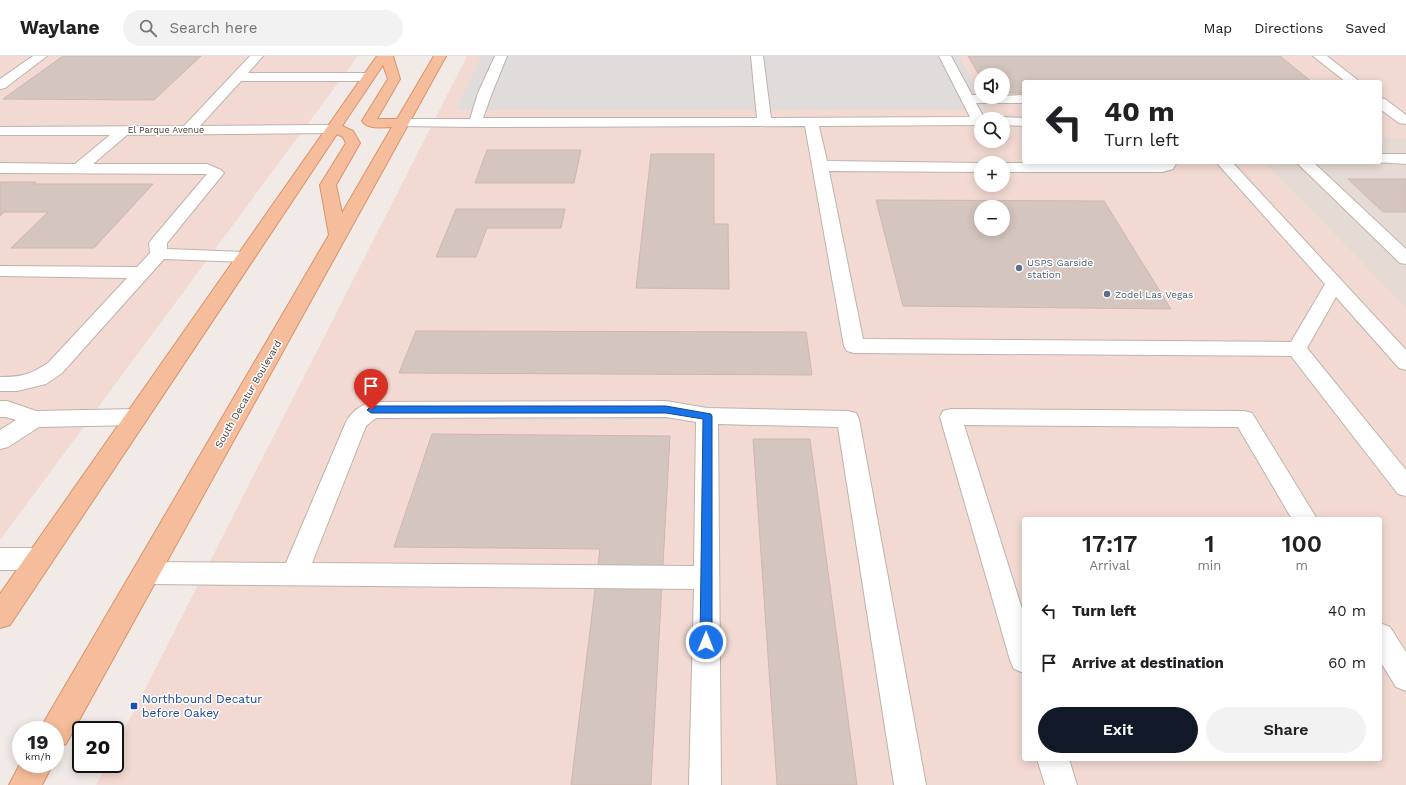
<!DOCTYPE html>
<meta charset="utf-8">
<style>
:root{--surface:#fff;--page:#f2f2f2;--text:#202124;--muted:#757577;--line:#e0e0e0;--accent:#111827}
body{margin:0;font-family:"Work Sans",sans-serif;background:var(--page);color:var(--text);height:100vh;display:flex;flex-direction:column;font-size:15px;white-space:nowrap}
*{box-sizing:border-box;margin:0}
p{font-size:13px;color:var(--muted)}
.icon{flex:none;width:22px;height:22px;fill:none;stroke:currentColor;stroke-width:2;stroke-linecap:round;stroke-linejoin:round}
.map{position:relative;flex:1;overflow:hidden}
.details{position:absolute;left:1022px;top:461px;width:360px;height:244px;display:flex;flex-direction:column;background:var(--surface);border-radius:4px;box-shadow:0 2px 10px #0003}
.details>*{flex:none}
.guide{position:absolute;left:1022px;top:24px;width:360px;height:84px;border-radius:4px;box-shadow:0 2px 10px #0003;background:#fff;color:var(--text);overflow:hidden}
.fabs{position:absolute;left:974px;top:12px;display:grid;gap:8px}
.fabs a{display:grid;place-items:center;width:36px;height:36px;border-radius:50%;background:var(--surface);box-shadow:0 2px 10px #0003;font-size:20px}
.speed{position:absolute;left:12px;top:665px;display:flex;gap:8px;font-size:20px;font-weight:700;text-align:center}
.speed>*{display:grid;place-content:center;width:52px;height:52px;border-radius:50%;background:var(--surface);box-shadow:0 2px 10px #0003;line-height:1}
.speed small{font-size:10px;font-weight:400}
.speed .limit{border:2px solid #111;border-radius:6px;background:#fff;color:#111}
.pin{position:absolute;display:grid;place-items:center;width:34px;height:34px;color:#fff;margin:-41px -17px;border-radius:50% 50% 50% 0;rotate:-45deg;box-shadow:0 0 4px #0007}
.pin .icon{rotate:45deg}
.me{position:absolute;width:44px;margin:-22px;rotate:1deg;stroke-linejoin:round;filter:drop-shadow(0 0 3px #0008)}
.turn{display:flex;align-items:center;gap:14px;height:84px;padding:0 16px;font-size:18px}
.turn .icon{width:52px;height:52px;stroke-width:2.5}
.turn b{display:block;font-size:28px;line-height:34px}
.eta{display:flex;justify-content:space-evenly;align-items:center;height:68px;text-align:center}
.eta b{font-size:24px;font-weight:600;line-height:28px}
.cta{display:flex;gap:8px;margin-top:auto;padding:8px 16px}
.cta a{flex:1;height:46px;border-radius:24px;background:var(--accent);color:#fff;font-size:16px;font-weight:600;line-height:46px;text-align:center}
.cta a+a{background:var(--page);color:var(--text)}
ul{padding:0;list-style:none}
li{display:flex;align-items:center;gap:12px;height:52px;padding:0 16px}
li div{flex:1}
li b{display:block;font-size:15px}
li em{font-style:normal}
header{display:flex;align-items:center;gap:24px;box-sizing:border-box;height:56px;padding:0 20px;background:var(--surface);border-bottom:1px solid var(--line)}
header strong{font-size:19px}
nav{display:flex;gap:22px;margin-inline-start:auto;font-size:14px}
.search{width:280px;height:36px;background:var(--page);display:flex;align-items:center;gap:10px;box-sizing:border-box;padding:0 14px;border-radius:22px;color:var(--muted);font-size:15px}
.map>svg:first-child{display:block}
.residential{fill:#e5dad4}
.commercial{fill:#f2dad2;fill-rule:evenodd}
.parking{fill:#dfdcdb}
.building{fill:#d5c5bf;stroke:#ccb8b0;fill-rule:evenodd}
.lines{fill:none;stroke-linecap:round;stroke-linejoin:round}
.minor-casing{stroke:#bfb2ac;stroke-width:2}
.major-casing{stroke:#d8946d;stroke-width:2}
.minor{fill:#fff;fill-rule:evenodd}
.major{fill:#f5bd9b;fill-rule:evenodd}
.route{fill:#1a73e8;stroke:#114b97}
.service-dot{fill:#5c6f8a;stroke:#fff;stroke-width:1.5}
.transit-dot{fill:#1a4fb4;stroke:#fff;stroke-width:1.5}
.labels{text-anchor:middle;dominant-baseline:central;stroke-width:3;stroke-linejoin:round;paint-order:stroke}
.far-street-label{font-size:9px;fill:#433936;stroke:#fff}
.service-label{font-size:10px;fill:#4e5e75;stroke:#fff;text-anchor:start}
.street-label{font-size:10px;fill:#433936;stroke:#fff}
.near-transit-label{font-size:12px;fill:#164399;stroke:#fff;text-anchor:start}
</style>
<header>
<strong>Waylane</strong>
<div class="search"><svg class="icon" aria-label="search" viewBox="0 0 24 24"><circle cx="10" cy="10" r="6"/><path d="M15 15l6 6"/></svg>Search here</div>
<nav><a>Map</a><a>Directions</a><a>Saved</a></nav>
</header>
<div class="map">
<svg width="1406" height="729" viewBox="0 0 1406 729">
<rect width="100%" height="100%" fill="#f1eae6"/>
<path class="residential" d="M1380 82H1406V252L1263 106H1380Z"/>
<path class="commercial" d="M0 0H358L0 484Z
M467 0H1406V82H1380V26H1024V106H1263L1406 252V729H96L107 708H115V692ZM981 19H1003V41H981ZM981 63H1003V85H981ZM981 107H1003V129H981ZM981 151H1003V173H981ZM1024 463H1380V703H1024Z"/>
<path class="parking" d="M481 0H959L989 54H456Z"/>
<path class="building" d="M63 0H201L154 44 3 43Z
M968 0H1280L1312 26H1024V37H1003V19H981V22Z
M487 94H581L574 127H475Z
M651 98H714V168H728L729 233 636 232Z
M1348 123H1406V156H1383Z
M0 126H36L34 128H153L94 192H11L48 156H4L0 160Z
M876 144 1104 145 1171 253 903 250ZM981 151H1003V173H981Z
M456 153H565L561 172H487L476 201H436Z
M416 275 806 276 812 319 399 317Z
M432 378 670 380 651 729H571L600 493 394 491Z
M753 383H810L857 729H777Z"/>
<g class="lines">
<g class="minor-casing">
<path id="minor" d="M33 0H47L5 32 0 33V23Z
M250 0H263L248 17H368L373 18 374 21 373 24 368 25H241L200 70 333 69 338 70 340 73 338 76 333 77 127 79 93 108H207L221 114 224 117 167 187V193L245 196 251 197 254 201 251 205 245 206 164 203 62 317 46 328 17 335H0V321C22 321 29 319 48 307L127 222 0 220V210L137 211 150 197 149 187 152 183 207 118 0 117V107L75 108 110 79H0V71L184 70Z
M495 0H507L492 37 483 62H757L751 0H763L771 62 970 61 939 0H951L972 39H981V41L1024 39V47H976L984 62 987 63H981V69L819 70 827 105 983 107H981V116L829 115 863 283 1291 286 1325 228 1216 106H1232L1406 294V314L1399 312 1336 241 1307 292 1406 414V440L1398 438 1291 300 854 297 847 295 844 290 805 70 475 71 397 70 395 67 397 64 402 63H470L478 37Z
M1313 0H1327L1360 26H1346Z
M1380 42 1385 43 1406 59V68L1399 67 1380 53Z
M1003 61 1024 62V70L1003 69V63H997Z
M1380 98H1406V108L1375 106H1380Z
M1177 106 1173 113 1162 116H1003V107H1001Z
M1296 106H1313L1406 193V208L1400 207Z
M0 345H7L36 355 136 353 144 355 147 361 144 367 136 369 39 371 8 391 0 393V374L16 364 6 361H0Z
M666 345 707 352 848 355 856 357 859 363 926 729H894L838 371 718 368 721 729H689L694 533 146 528 137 525 133 517 137 509 146 506 286 507 346 366C351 356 361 349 371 346ZM666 361 696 366 694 510 312 507 366 370 376 362Z
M951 353 1244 355 1252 357 1317 463H1292L1238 371 964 369 1024 559V617L1014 613 1010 604 940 361 943 355Z
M0 492H39L48 495 52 503 48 511 39 514H0Z
M1380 567 1390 571 1406 596V635L1396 631 1380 605Z
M1037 703H1069L1077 729H1045Z"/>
</g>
<g class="major-casing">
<path id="major" d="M377 0H393L400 23 377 63H397L434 0H446L66 688 55 692V674H41L44 666 329 179 320 129 346 87 343 81 337 78 10 569 0 572V538ZM383 9 388 23 362 65C368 74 382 71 392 71L342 157 336 129 360 87 353 75 342 70Z
M21 706V708H53L42 729H9Z"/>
</g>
<use href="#minor" class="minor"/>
<use href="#major" class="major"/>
</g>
<path class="route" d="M371 350H666L711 358 712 360V586L710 589 706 591 702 589 700 586 703 363 666 357H371L367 354Z"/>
<g class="service-dot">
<circle cx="1019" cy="212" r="4"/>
<circle cx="1107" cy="238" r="4"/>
</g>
<rect class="transit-dot" x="130" y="646" width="8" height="8" rx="2"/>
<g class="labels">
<g class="far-street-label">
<text x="166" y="74">El Parque Avenue</text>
</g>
<g class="service-label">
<text x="1027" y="206">USPS Garside<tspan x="1027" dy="12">station</tspan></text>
<text x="1115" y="238">Zodel Las Vegas</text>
</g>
<g class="street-label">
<text transform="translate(248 338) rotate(-60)">South Decatur Boulevard</text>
</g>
<g class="near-transit-label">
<text x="142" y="643">Northbound Decatur<tspan x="142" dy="14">before Oakey</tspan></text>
</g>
</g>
</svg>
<div class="fabs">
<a><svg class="icon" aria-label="sound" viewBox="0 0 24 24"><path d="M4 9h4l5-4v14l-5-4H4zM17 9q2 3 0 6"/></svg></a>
<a><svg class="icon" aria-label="search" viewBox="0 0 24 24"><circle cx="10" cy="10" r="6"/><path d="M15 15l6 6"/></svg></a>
<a>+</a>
<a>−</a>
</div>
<div class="speed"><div>19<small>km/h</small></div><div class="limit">20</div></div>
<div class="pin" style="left:371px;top:354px;background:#d93025"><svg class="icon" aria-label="arrive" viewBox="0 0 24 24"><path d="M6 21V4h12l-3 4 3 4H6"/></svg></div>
<svg class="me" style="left:706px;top:586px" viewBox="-20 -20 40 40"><circle r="17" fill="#1a73e8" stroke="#fff" stroke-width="3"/><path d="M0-11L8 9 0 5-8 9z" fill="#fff"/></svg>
<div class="guide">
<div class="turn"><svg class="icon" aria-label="left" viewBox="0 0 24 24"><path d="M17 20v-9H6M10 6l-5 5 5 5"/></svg><div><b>40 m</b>Turn left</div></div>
</div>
<section class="details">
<div class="eta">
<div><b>17:17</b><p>Arrival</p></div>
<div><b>1</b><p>min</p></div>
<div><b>100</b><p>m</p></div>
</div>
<ul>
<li><svg class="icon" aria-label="left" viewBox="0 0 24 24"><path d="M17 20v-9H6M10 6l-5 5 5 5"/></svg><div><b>Turn left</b></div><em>40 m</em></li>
<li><svg class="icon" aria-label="arrive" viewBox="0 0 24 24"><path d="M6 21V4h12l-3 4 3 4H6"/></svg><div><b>Arrive at destination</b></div><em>60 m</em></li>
</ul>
<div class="cta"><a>Exit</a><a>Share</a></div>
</section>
</div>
